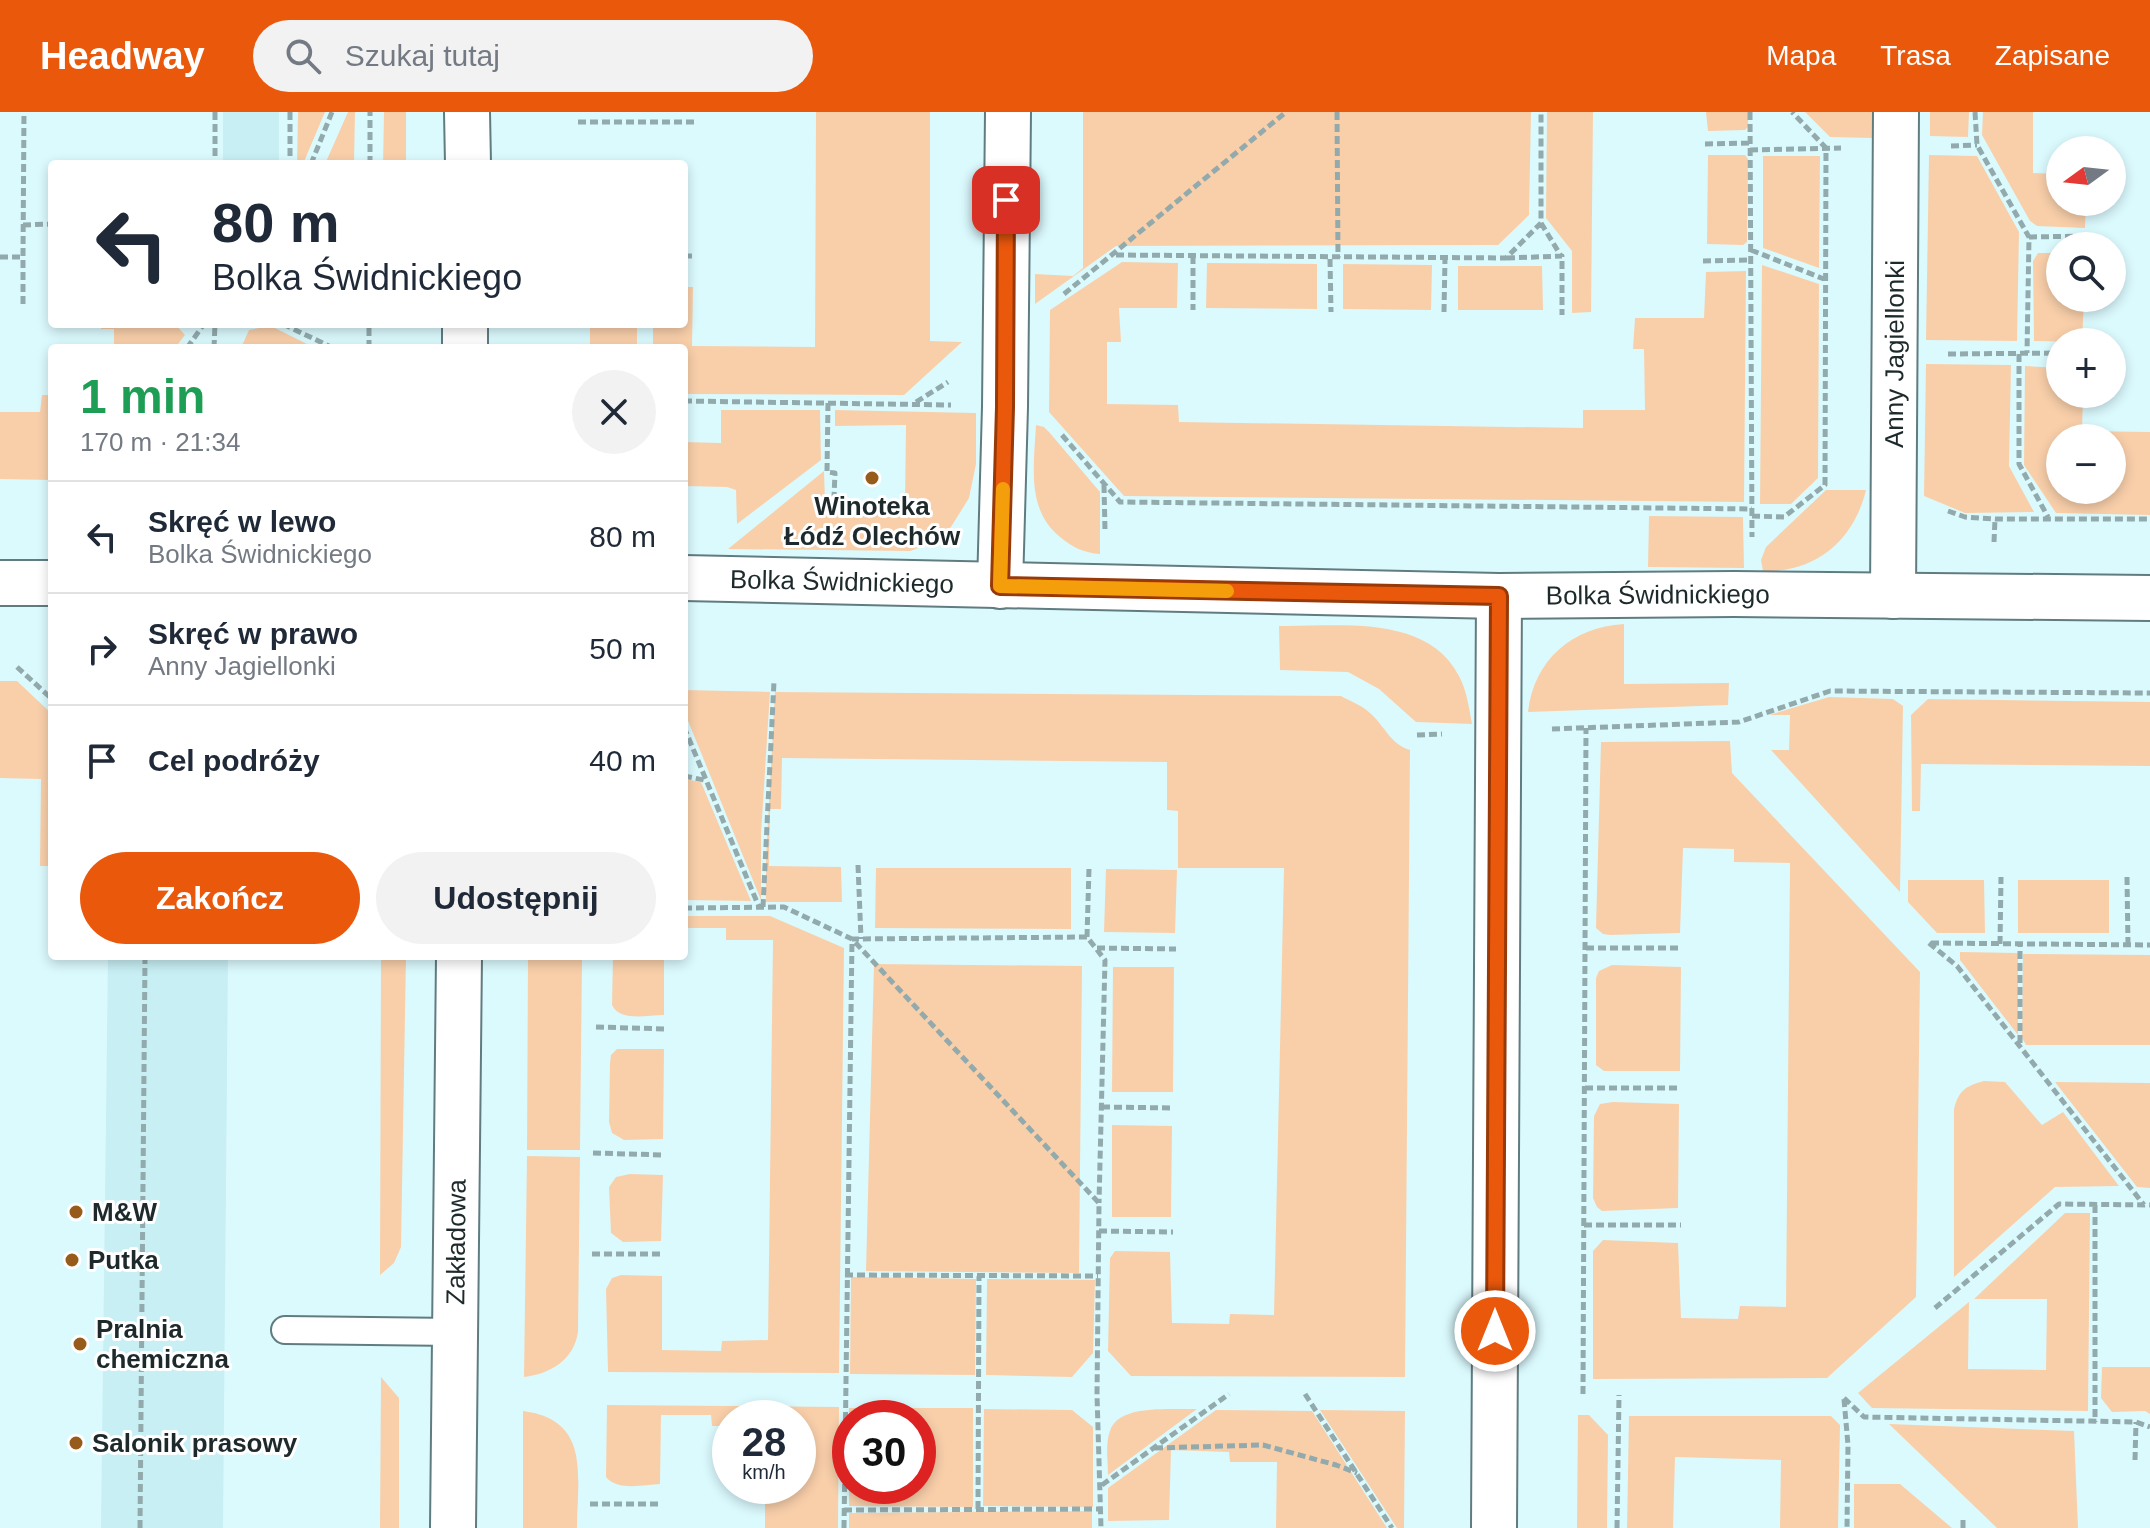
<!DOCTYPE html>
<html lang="pl">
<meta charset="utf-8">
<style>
:root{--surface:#fff;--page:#f2f2f3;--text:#1f2937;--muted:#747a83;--line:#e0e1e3;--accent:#ea580c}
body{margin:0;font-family:Arial,sans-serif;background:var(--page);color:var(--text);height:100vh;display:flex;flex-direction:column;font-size:30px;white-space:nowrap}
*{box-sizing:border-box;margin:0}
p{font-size:26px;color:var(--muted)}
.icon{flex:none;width:44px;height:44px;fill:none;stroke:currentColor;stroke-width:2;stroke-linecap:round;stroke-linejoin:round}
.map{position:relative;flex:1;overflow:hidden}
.drawer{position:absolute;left:48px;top:232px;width:640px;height:616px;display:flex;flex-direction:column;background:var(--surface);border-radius:8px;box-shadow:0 4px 12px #0003}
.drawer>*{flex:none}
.top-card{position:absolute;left:48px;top:48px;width:640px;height:168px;border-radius:8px;box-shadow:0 4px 12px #0003;background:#fff;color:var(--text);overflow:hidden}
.needle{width:52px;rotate:255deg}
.buttons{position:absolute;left:2046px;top:24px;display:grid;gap:16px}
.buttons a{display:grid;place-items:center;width:80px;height:80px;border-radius:50%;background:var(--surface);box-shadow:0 4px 12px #0003;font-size:40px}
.speed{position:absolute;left:712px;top:1288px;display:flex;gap:16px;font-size:40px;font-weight:700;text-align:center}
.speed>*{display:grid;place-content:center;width:104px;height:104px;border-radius:50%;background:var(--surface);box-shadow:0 4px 12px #0003;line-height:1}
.speed small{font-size:20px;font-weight:400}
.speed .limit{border:12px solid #d22;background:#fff;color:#111}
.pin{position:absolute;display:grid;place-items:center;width:68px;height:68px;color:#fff;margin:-34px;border-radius:16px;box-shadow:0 4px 12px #0006}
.me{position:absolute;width:88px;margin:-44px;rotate:0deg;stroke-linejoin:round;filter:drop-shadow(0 0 6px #0008)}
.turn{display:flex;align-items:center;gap:28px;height:168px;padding:0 32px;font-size:36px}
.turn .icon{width:104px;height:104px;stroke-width:2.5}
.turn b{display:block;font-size:56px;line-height:68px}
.round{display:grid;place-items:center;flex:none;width:84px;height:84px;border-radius:42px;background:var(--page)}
.overview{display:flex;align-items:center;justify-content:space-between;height:136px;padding:0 32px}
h1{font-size:48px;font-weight:700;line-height:60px;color:#1e9e55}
.cta{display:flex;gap:16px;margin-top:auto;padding:16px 32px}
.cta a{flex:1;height:92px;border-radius:48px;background:var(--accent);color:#fff;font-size:32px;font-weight:700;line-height:92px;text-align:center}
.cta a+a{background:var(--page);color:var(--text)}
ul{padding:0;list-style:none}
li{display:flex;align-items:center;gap:24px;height:112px;padding:0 32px;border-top:2px solid var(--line)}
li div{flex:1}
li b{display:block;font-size:30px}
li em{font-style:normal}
header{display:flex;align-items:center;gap:48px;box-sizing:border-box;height:112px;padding:0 40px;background:var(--accent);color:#fff}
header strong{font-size:38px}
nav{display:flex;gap:44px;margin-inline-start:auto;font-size:28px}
.search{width:560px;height:72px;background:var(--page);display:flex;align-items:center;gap:20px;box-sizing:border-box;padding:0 28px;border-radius:44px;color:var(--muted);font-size:30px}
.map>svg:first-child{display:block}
.built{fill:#c7eff4}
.green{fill:#f9cfaa;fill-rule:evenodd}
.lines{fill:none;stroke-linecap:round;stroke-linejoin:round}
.service-casing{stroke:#607c80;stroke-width:30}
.minor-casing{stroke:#607c80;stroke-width:48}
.tertiary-casing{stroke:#607c80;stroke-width:48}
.path{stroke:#93aaad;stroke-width:5;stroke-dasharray:8 4;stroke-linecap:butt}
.service{stroke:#fff;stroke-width:26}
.minor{stroke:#fff;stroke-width:44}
.tertiary{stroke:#fff;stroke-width:44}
.route-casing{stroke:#983908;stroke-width:20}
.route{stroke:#ea580c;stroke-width:14}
.slow{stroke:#f59e0b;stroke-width:14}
.poi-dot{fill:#975c1b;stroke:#fff;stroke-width:3}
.labels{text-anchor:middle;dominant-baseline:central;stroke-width:6;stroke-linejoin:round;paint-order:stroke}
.street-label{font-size:26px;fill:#1d292a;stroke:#fff}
.poi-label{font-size:26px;font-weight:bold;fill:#1d292a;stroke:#fff;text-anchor:start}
</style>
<header>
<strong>Headway</strong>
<div class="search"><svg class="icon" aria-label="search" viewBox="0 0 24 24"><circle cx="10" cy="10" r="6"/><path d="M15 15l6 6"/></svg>Szukaj tutaj</div>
<nav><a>Mapa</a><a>Trasa</a><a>Zapisane</a></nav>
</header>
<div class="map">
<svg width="2150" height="1416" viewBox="0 0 2150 1416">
<rect width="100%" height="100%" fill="#dbfafe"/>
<path class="built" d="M223 0H279V52H223Z
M108 844H228L223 1416H101Z"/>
<path class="green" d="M298 0H325L303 52H297Z
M348 0H355L354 52H325Z
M384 0H406V52H383Z
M816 0H930V229L962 230 904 283 684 282V236H653V212H684V175H693L692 234 815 235Z
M1083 0H1531L1529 103 1498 133 1116 134 1035 192V162L1073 164 1083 156Z
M1547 0H1593L1591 200 1572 201V139L1546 106Z
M1706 0H1748V15L1745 18 1708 19Z
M1805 0H1872V26L1830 25Z
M1930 0H1969L1968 25 1930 24Z
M1983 0H2033V61L2060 62V90H2086L2085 116 2037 114 2030 109 1982 23Z
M1708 43H1745L1748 47 1747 130 1743 133 1707 132Z
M1929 43 1977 44 2019 120 2017 229 1926 228Z
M1763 44H1820L1819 156 1763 136Z
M2038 141H2060V186H2084L2082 230 2034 229 2033 149Z
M1122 150 1178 151 1177 196H1119L1121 230H1107V292L1178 293 1179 310 1583 316V298H1645L1644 237H1633L1635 206H1704L1706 160 1746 159 1744 390 1124 384 1049 300 1050 198Z
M1207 151 1317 152V197L1206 196Z
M1343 152 1432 153 1431 198 1343 197Z
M1762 153 1819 172 1818 366 1791 392H1760Z
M1458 154H1542L1543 198H1458Z
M101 212H175L185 223 175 236H114V217H101Z
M590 212H637V236H590Z
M271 214 315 236H241L249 218Z
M1926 252 2011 253 2009 354 2034 400 1965 401 1924 384Z
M2025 254 2060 256V282H2083L2082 319 2150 320V403L2056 401 2024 353ZM2060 326H2112V378H2060Z
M42 283H52V368L0 367V300H40Z
M721 298H820L821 348 737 412 736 378 727 375 684 374V330L721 331Z
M835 298 976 301V352L969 386 951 415 924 434 910 439 728 437 824 359 825 389 905 391 906 313 835 314Z
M1036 313 1044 315 1049 320 1100 380V442C1084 441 1072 435 1060 425 1026 398 1034 352 1036 313Z
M1826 378H1866C1854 428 1816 461 1763 459L1761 448 1766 435Z
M1649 404 1743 405 1744 456 1648 455Z
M1624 512V572L1729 571 1728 593 1528 600C1534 548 1572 515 1624 512Z
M1279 514C1338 515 1426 501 1459 564 1467 579 1469 596 1472 612L1416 610 1379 577 1348 560 1280 558Z
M0 569H17L52 602V754H40L41 667 0 666Z
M684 578 770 580 761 722V788L684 599Z
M775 580 1341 584C1350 589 1363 594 1370 601 1385 614 1390 632 1410 638L1405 1265 1131 1264 1108 1239 1110 1146 1115 1139 1170 1140 1172 1211 1229 1212 1230 1202 1274 1203 1284 756H1178V699L1167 698V650L782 646 781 697H770L769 754 841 755 842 790H766V746Z
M1829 585 1893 587 1903 594 1900 780 1771 638H1789L1790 603H1769Z
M1928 587 2150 590V654L1921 652 1920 699H1912L1911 603Z
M1730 629 1732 661 1920 860 1916 1185 1827 1266 1593 1267V1139L1603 1128 1678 1131 1681 1206 1738 1207 1740 1194 1786 1195 1790 751 1734 750V737L1683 736 1680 821 1610 823 1603 822 1596 816 1601 630Z
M684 667 701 670 751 789 684 788Z
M876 756H1071V817L875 816Z
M1106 757 1177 758 1175 821 1104 820Z
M1908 768H1984L1985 821H1937L1908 790Z
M2018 768H2109V821H2018Z
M684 804H770L844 836 839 1261 608 1260 606 1177 612 1166 621 1163 662 1164V1238L721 1239 722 1229 768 1228 773 828H726V816H684Z
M1960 840 2018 841V923L1960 848Z
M2023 842 2150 843V933H2026L2022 926Z
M381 844H406L401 1135 394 1151 380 1163Z
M528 844H582L580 1038H527Z
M613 844H664V903C647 903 620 910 612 893Z
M874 852 1082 854 1079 1161 866 1159Z
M1612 853 1681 855 1680 959H1604L1596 953V866L1599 859Z
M1113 855H1174L1173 980H1112Z
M617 937H664L663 1027 624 1028 612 1021 609 1010 610 951 611 943Z
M1984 969 2005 970 2042 1013 2063 1000 2119 1074 2055 1075 1954 1165V997C1959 978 1966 974 1984 969Z
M2055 970 2150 971V1076L2137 1075Z
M1613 990 1679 992 1678 1096 1602 1099 1597 1095 1593 1086 1594 1004 1600 992Z
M1112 1013 1172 1014 1171 1105H1112Z
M527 1044 580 1045 578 1220C574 1248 550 1262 524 1265Z
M630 1062 663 1063 661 1129 623 1130 611 1121 609 1075 616 1065Z
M2065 1101H2090L2088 1299 1872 1296 1858 1281 1969 1190 1968 1257 2046 1258 2047 1187H1974Z
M851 1165 976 1167 975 1263 850 1262Z
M987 1167 1095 1168 1093 1241 1072 1265 986 1263Z
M2102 1255H2150V1302L2145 1299 2112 1300 2101 1286Z
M381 1265 399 1286V1416H380Z
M607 1293 839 1295 838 1416H765V1374H798V1306H730V1314H712L711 1303H661L660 1372C643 1373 617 1379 606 1365Z
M849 1296H973V1395L849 1394ZM850 1306H918V1374H850Z
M984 1297 1072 1298 1093 1315V1395L983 1394Z
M1197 1297 1108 1363C1108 1349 1105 1332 1110 1319 1118 1291 1174 1298 1197 1297Z
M1216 1298 1312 1299 1387 1416H1276L1277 1350H1230L1229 1340 1171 1338 1169 1408 1108 1409V1376Z
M1320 1298 1405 1299 1404 1416H1397Z
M523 1299C592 1308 577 1365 577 1416H523Z
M1578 1303H1589L1608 1323 1607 1416H1577Z
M1629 1304H1831L1840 1313 1838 1416H1780L1781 1348 1675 1345 1673 1416H1627Z
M1889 1312 2074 1319 2078 1416H1997Z
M1854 1372H1900L1952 1416H1854Z
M1092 1399V1416H849V1401Z"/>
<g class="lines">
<g class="service-casing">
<path id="service" d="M285 1218 455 1220"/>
</g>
<g class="minor-casing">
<g id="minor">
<path id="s1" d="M684 466 1499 484 1734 482 2150 486"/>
<path d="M0 471H52"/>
<path d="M1000 474 1005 295 1008 0"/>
<path id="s2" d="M1893 484 1896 0"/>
<path d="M1494 1416 1499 484"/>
</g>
</g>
<g class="tertiary-casing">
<g id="tertiary">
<path d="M467 0 468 52"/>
<path d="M465 236V212"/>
<path id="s3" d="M453 1416 459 844"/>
</g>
</g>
<path class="path" d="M215 0V52
M290 0V52
M1337 0 1338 146
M1750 0 1752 425
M1975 0 1977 33 2029 125 2027 241
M578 10H694
M1705 32 1751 31
M1951 34 1977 33
M1750 38 1841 36
M311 52 332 0
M370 52V0
M1541 111 1561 144
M23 113 52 112
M2029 125 2089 124
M1751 138 1824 167
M1116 143 1506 146 1541 111V0
M684 144H694
M1193 144V198
M0 145H23L24 0
M1507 146 1562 144V203
M1330 147 1331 200
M1703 149 1751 148
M1064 182 1286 0
M23 192V145
M1444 200 1445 146
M283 212 333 236
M187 236 204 212
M214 236 215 212
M369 236V212
M1948 242 2060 241
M2019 242V352L2048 405
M684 289 951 293
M916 290 948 270
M828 291 827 360 835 361 834 385
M1062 323 1120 390 1752 397
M1104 373 1105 419
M1948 399 1965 405 1995 407H2150
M1752 404 1784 405 1825 373 1826 36 1792 0
M1994 430 1995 407
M17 555 52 587
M684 615 759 795
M1552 617 1739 610 1830 579 2150 581
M1417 623 1442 622
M684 664 704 668
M858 753 861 827
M2127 765 2128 833
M763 795 774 569
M684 796 784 795 852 827 1099 1091 1097 1283 1101 1416
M1087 825 1089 756
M1929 831 1957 854 2144 1093
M1931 831 2150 833
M2000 832 2001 765
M1097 836 1176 837
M1586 836H1682
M596 915 667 917
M2020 931V832
M1585 976H1681
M1102 995 1174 996
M593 1041 665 1043
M2095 1093V1310
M1584 1113H1681
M1099 1119 1173 1120
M592 1142H663
M845 1163 1098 1164
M1935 1196 2059 1092 2150 1093
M1305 1282 1392 1416
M1583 1282 1586 616
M1844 1286 1864 1305 2136 1310 2150 1315
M1844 1287 1848 1333 1847 1416
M1155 1336 1263 1333 1336 1353 1357 1361
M2135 1348 2136 1310
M1102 1373 1229 1282
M590 1392H661
M978 1397 979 1164
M844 1398 1101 1397
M140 1416 145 844
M844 1416 852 827 1087 825 1105 848 1099 1091
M1617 1416 1619 1283
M1963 1416V1406"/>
<use href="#service" class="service"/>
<use href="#minor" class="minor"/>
<use href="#tertiary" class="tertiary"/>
</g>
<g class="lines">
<g class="route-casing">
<path id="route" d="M1006 88 1005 295 1000 474 1499 484 1495 1219"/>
</g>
<use href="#route" class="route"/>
<path class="slow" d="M1003 377 1000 474 1227 479"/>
</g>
<g class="poi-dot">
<circle cx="872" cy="366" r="8"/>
<circle cx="76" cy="1100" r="8"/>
<circle cx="72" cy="1148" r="8"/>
<circle cx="80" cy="1232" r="8"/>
<circle cx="76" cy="1331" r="8"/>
</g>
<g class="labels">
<g class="street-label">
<text stroke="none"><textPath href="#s2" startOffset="242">Anny Jagiellonki</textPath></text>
<text stroke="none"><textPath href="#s1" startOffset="158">Bolka Świdnickiego</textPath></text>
<text stroke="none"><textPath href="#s1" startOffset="974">Bolka Świdnickiego</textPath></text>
<text stroke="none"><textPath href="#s3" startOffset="286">Zakładowa</textPath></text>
</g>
<g class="poi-label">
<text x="872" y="394" text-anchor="middle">Winoteka<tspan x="872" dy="30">Łódź Olechów</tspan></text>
<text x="92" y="1100">M&amp;W</text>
<text x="88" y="1148">Putka</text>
<text x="96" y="1217">Pralnia<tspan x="96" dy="30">chemiczna</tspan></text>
<text x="92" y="1331">Salonik prasowy</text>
</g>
</g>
</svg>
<div class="buttons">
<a><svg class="needle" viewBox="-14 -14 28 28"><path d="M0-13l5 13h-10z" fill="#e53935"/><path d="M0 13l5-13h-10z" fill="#747a83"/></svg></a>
<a><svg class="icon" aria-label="search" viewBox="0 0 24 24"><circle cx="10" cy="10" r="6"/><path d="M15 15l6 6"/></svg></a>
<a>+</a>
<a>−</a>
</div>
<div class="speed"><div>28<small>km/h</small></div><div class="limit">30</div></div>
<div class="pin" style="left:1006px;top:88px;background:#d93025"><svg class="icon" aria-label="arrive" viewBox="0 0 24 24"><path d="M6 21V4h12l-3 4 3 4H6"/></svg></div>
<svg class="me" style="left:1495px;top:1219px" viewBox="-20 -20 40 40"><circle r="17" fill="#ea580c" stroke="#fff" stroke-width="3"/><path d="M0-11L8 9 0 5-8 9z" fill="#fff"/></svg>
<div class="top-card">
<div class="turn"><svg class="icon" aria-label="left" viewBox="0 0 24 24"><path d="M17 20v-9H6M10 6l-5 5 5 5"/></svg><div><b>80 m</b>Bolka Świdnickiego</div></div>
</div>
<section class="drawer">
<div class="overview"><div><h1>1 min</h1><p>170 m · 21:34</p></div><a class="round"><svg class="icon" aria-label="close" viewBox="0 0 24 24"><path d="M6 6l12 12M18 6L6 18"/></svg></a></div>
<ul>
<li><svg class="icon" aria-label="left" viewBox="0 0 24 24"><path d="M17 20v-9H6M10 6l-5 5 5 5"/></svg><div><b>Skręć w lewo</b><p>Bolka Świdnickiego</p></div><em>80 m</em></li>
<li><svg class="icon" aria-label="right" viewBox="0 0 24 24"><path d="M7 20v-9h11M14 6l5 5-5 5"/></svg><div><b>Skręć w prawo</b><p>Anny Jagiellonki</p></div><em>50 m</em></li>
<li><svg class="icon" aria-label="arrive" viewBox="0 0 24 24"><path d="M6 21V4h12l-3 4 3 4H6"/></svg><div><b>Cel podróży</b></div><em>40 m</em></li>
</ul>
<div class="cta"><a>Zakończ</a><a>Udostępnij</a></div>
</section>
</div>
